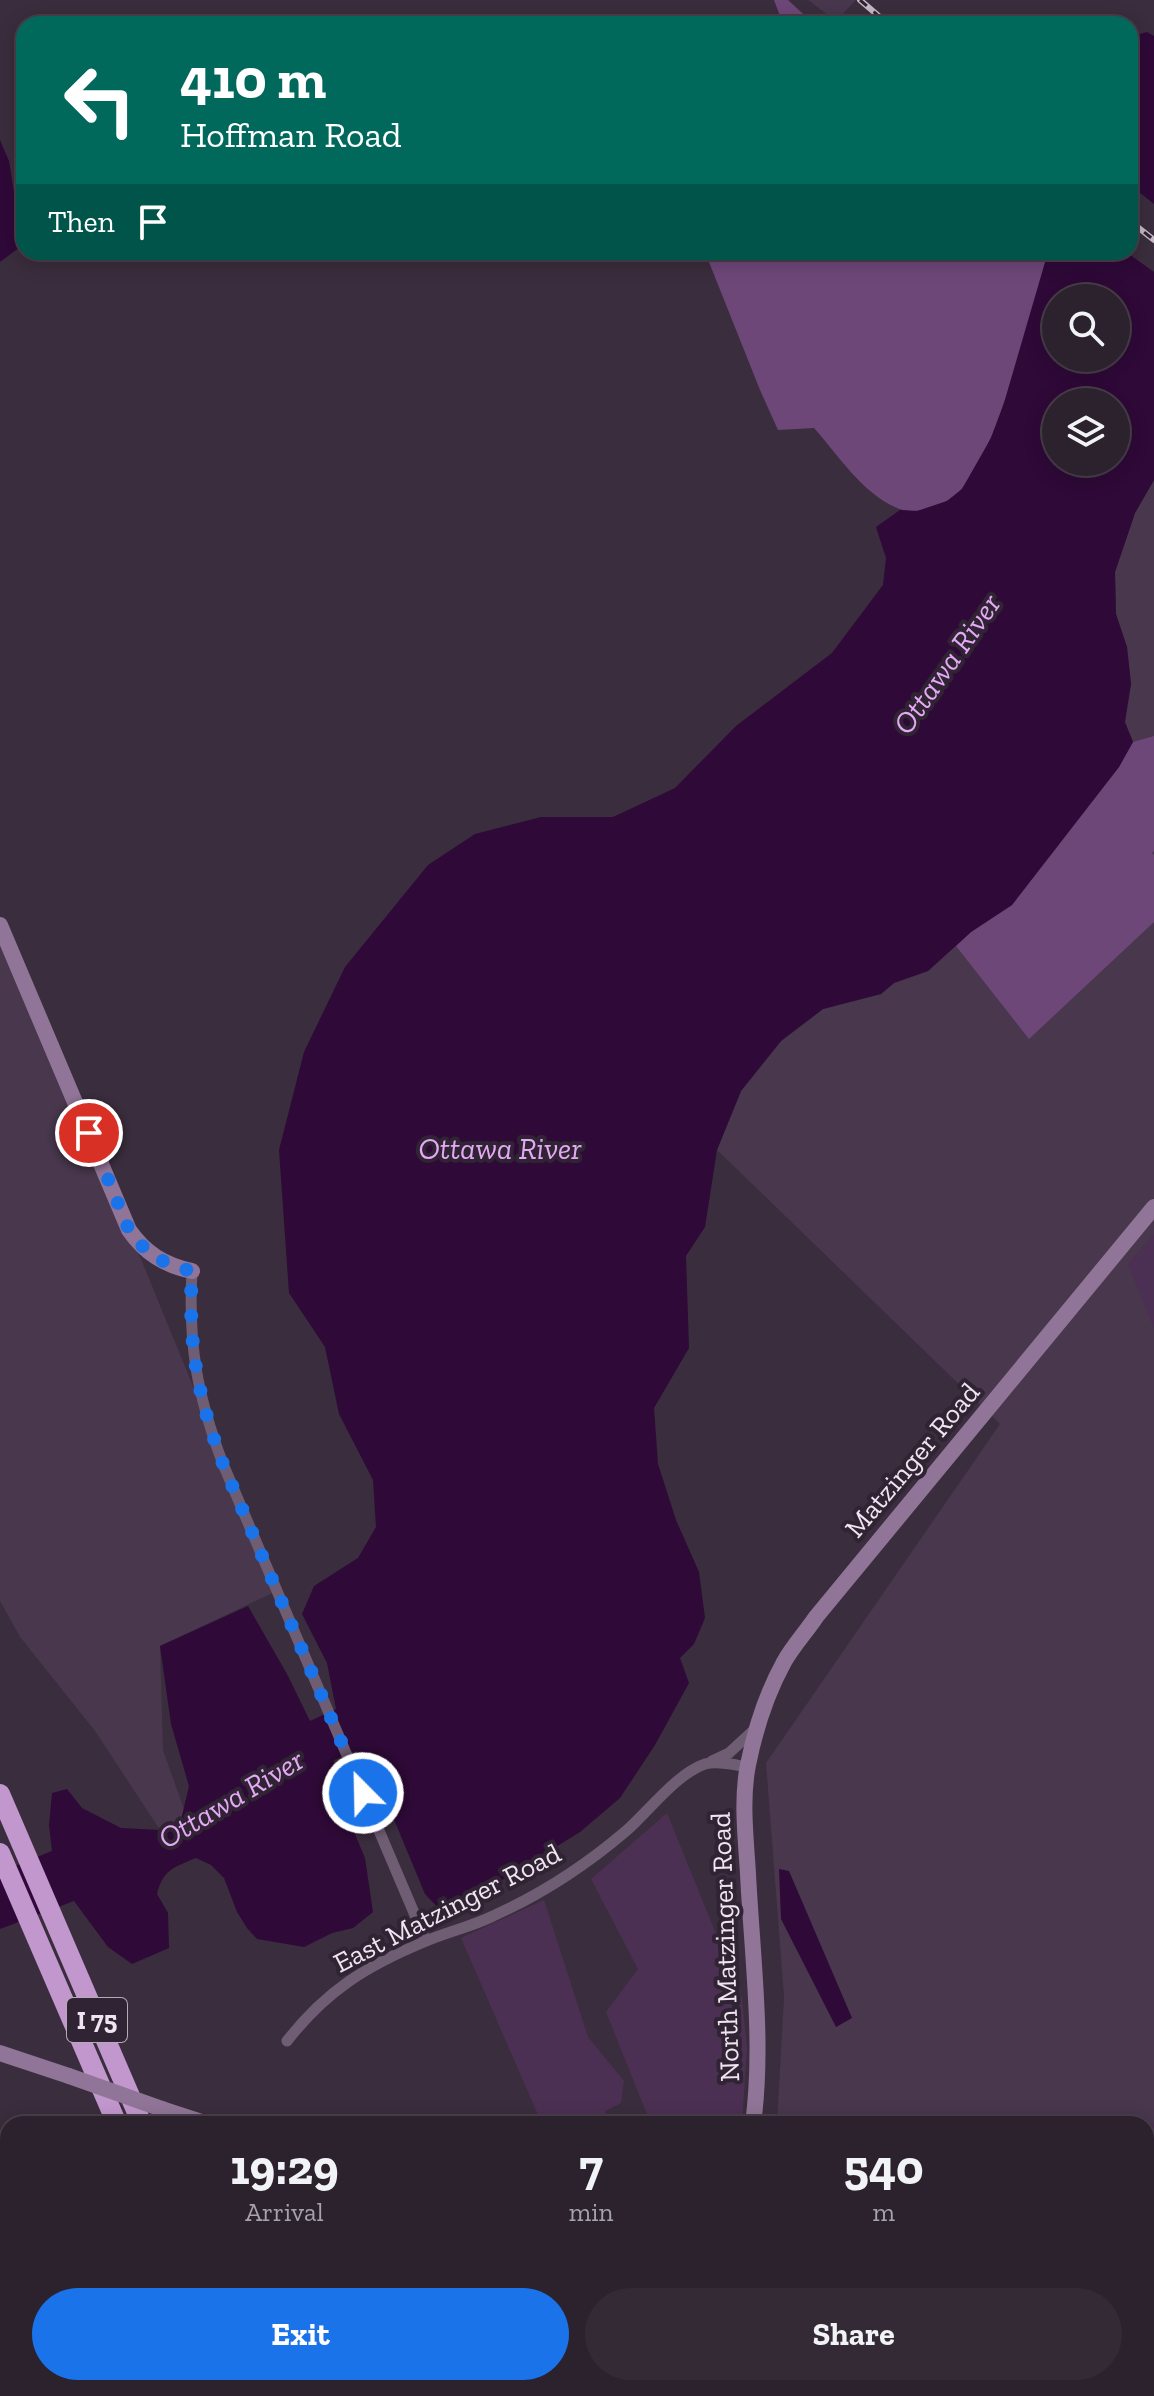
<!DOCTYPE html>
<style>
:root{--surface:#2c222e;--page:#342a36;--text:#f1f3f6;--muted:#a6a4aa;--line:#483f4a;--accent:#1a73e8}
body{margin:0;font-family:"Zilla Slab",serif;background:var(--page);color:var(--text);height:100vh;display:flex;flex-direction:column;font-size:30px;white-space:nowrap}
*{box-sizing:border-box;margin:0}
p{font-size:26px;color:var(--muted)}
.icon{flex:none;width:44px;height:44px;fill:none;stroke:currentColor;stroke-width:2;stroke-linecap:round;stroke-linejoin:round}
.map{position:relative;flex:1;overflow:hidden}
.drawer{position:absolute;left:0px;top:2116px;width:1154px;height:280px;display:flex;flex-direction:column;background:var(--surface);border-radius:24px 24px 0 0;box-shadow:0 4px 20px #0003,0 0 0 2px var(--line)}
.drawer>*{flex:none}
.hud{position:absolute;left:16px;top:16px;width:1122px;height:244px;border-radius:24px;box-shadow:0 4px 20px #0003,0 0 0 2px var(--line);background:#00695c;color:#fff;overflow:hidden}
.tools{position:absolute;left:1042px;top:284px;display:grid;gap:16px}
.tools a{display:grid;place-items:center;width:88px;height:88px;border-radius:50%;background:var(--surface);box-shadow:0 4px 20px #0003,0 0 0 2px var(--line);font-size:40px}
.pin{position:absolute;display:grid;place-items:center;width:68px;height:68px;color:#fff;margin:-34px;border:4px solid #fff;border-radius:50%;box-shadow:0 2px 8px #0007}
.me{position:absolute;width:88px;margin:-44px;rotate:337deg;stroke-linejoin:round;filter:drop-shadow(0 0 6px #0008)}
.turn{display:flex;align-items:center;gap:28px;height:168px;padding:0 32px;font-size:36px}
.turn .icon{width:104px;height:104px;stroke-width:2.5}
.turn b{display:block;font-size:56px;line-height:68px}
.then{display:flex;align-items:center;height:76px;padding:0 32px;background:#0003;gap:16px;font-size:30px}
.eta{display:flex;justify-content:space-evenly;align-items:center;height:136px;text-align:center}
.eta b{font-size:48px;font-weight:800;line-height:56px}
.action{display:flex;gap:16px;margin-top:auto;padding:16px 32px}
.action a{flex:1;height:92px;border-radius:48px;background:var(--accent);color:#fff;font-size:32px;font-weight:800;line-height:92px;text-align:center}
.action a+a{background:var(--page);color:var(--text)}
.map>svg:first-child{display:block}
.built{fill:#48374d}
.green{fill:#4c3053}
.forest{fill:#6e4779}
.water{fill:#2f0938;fill-rule:evenodd}
.lines{fill:none;stroke-linecap:round;stroke-linejoin:round}
.street{stroke:#6f5d74;stroke-width:11}
.secondary{stroke:#917598;stroke-width:16}
.highway{stroke:#c297ce;stroke-width:20}
.rail-casing{stroke:#c4bac6;stroke-width:6}
.rail{stroke:#302333;stroke-width:3;stroke-dasharray:9;stroke-linecap:butt}
.secondary-bridge{stroke:#917598;stroke-width:16}
.route{stroke:#1a73e8;stroke-width:14;stroke-dasharray:0 25.2}
.labels{text-anchor:middle;dominant-baseline:central;stroke-width:8;stroke-linejoin:round;paint-order:stroke}
.shield{fill:#302333;stroke:#b5abb7;stroke-width:2}
.shield-label{font-size:26px;font-weight:bold;fill:#eee5f0}
.street-label{font-size:28px;fill:#eee5f0;stroke:#302333}
.water-label{font-size:30px;font-style:italic;fill:#e4a9f4;stroke:#302333}
</style>
<div class="map">
<svg width="1154" height="2396" viewBox="0 0 1154 2396">
<rect width="100%" height="100%" fill="#3a2d3d"/>
<path class="built" d="M808 0H856L836 21Z
M1154 480V2123L1146 2127V2124H777L784 1997 766 1763 1000 1424 717 1150 741 1091 781 1041 823 1009 881 994 894 983 928 971 971 932 1133 742 1124 722 1131 684 1127 647 1116 614 1115 572 1135 513Z
M0 925 125 1220 277 1591 160 1646 163 1750 184 1809 181 1821 160 1830 95 1731 20 1637 0 1601Z"/>
<path class="green" d="M1154 1234V1328L1128 1264Z
M667 1813 742 1998 747 2048 742 2124H651L606 2012 638 1969 591 1879Z
M544 1900 588 2037 624 2081 621 2103 605 2111 610 2124H542L461 1938Z
M1154 2123V2396H1033L1016 2390 1015 2388H1146V2127Z"/>
<path class="forest" d="M774 0H788L814 24H783Z
M705 252H1048C1039 290 1028 327 1016 364 1004 405 989 453 963 487 951 504 916 517 897 508 862 493 839 456 814 428L778 430 760 390Z
M1154 736V851L1152 853 1154 855V922L1029 1039 956 946 971 932 1012 905 1119 767 1133 742Z"/>
<path class="water" d="M1147 32 1154 36V204L1130 185V37Z
M0 140 9 161 16 205 24 222V244L0 262Z
M1048 252H1126L1154 272V480L1135 513 1115 572 1116 614 1127 647 1131 684 1125 722 1133 742 1119 767 1012 905 971 932 928 971 894 983 881 994 823 1009 781 1041 741 1091 717 1150 705 1227 686 1256 689 1348 654 1408 658 1464 676 1520 699 1572 705 1618 694 1644 680 1658 689 1683 655 1745 620 1798 580 1832 506 1878 441 1911 425 1894 383 1793 356 1751 334 1760 333 1782 365 1858 373 1912 353 1928 332 1933 304 1947 257 1939 247 1928 237 1912 224 1878 211 1865 196 1858C175 1867 163 1869 157 1894L168 1913 169 1948 132 1964 108 1947 74 1901 0 1929V1872L52 1851 49 1825 52 1793 67 1789 82 1808 121 1828 160 1830 181 1820 189 1786 171 1724 160 1646 248 1606 287 1674 310 1721 336 1709 327 1663 302 1614 314 1586 358 1558 376 1527 373 1480 339 1414 325 1347 289 1293 279 1150 304 1052 345 967 428 865 475 834 541 817H613L675 788 736 726 832 653 883 585 886 558 876 527 900 510 917 511 947 501 962 489 991 438 1004 403ZM1056 298H1116V358H1056ZM1056 402H1116V462H1056Z
M779 1869 789 1871 852 2018 836 2027 781 1919Z"/>
<g class="lines">
<path class="street" d="M192 1271C188 1345 197 1395 223 1464L426 1941
M712 1761 729 1753 755 1729
M287 2041C326 1991 366 1966 424 1942 446 1932 471 1927 493 1916 542 1894 585 1866 626 1831 649 1811 676 1774 705 1764 717 1760 735 1765 747 1767
M0 2379 8 2375
M129 2388 132 2396"/>
<path class="secondary" d="M0 925 129 1230C145 1253 164 1265 192 1271
M0 2053 69 2076
M162 2109 208 2124
M753 2124C764 2044 752 1955 748 1874 746 1839 741 1800 748 1765 755 1730 767 1693 784 1662 793 1646 806 1632 816 1617L1154 1207
M975 2388 999 2396"/>
<path class="highway" d="M0 1794 142 2124
M0 1853 117 2124
M231 2388 234 2396
M256 2388 260 2396"/>
<g class="rail-casing">
<path id="rail" d="M860 0 888 24
M1130 221 1154 240"/>
</g>
<use href="#rail" class="rail"/>
<path class="secondary-bridge" d="M69 2076 162 2109"/>
</g>
<g class="lines">
<path class="route" d="M89 1133 129 1230C145 1253 164 1265 192 1271 188 1344 197 1395 223 1464L363 1793"/>
</g>
<g class="labels">
<rect class="shield" x="67" y="1998" width="60" height="44" rx="6"/>
<g class="shield-label">
<text x="97" y="2020">I 75</text>
</g>
<g class="street-label">
<text transform="translate(912 1460) rotate(-50)">Matzinger Road</text>
<text transform="translate(447 1908) rotate(-27)">East Matzinger Road</text>
<text transform="translate(725 1947) rotate(-92)">North Matzinger Road</text>
</g>
<g class="water-label">
<text transform="translate(947 664) rotate(-55)">Ottawa River</text>
<text x="500" y="1149">Ottawa River</text>
<text transform="translate(231 1799) rotate(-31)">Ottawa River</text>
</g>
</g>
</svg>
<div class="tools">
<a><svg class="icon" aria-label="search" viewBox="0 0 24 24"><circle cx="10" cy="10" r="6"/><path d="M15 15l6 6"/></svg></a>
<a><svg class="icon" aria-label="layers" viewBox="0 0 24 24"><path d="M12 4l9 5-9 5-9-5zM3 14l9 5 9-5"/></svg></a>
</div>
<div class="pin" style="left:89px;top:1133px;background:#d93025"><svg class="icon" aria-label="arrive" viewBox="0 0 24 24"><path d="M6 21V4h12l-3 4 3 4H6"/></svg></div>
<svg class="me" style="left:363px;top:1793px" viewBox="-20 -20 40 40"><circle r="17" fill="#1a73e8" stroke="#fff" stroke-width="3"/><path d="M0-11L8 9 0 5-8 9z" fill="#fff"/></svg>
<div class="hud">
<div class="turn"><svg class="icon" aria-label="left" viewBox="0 0 24 24"><path d="M17 20v-9H6M10 6l-5 5 5 5"/></svg><div><b>410 m</b>Hoffman Road</div></div>
<div class="then">Then<svg class="icon" aria-label="arrive" viewBox="0 0 24 24"><path d="M6 21V4h12l-3 4 3 4H6"/></svg></div>
</div>
<section class="drawer">
<div class="eta">
<div><b>19:29</b><p>Arrival</p></div>
<div><b>7</b><p>min</p></div>
<div><b>540</b><p>m</p></div>
</div>
<div class="action"><a>Exit</a><a>Share</a></div>
</section>
</div>
